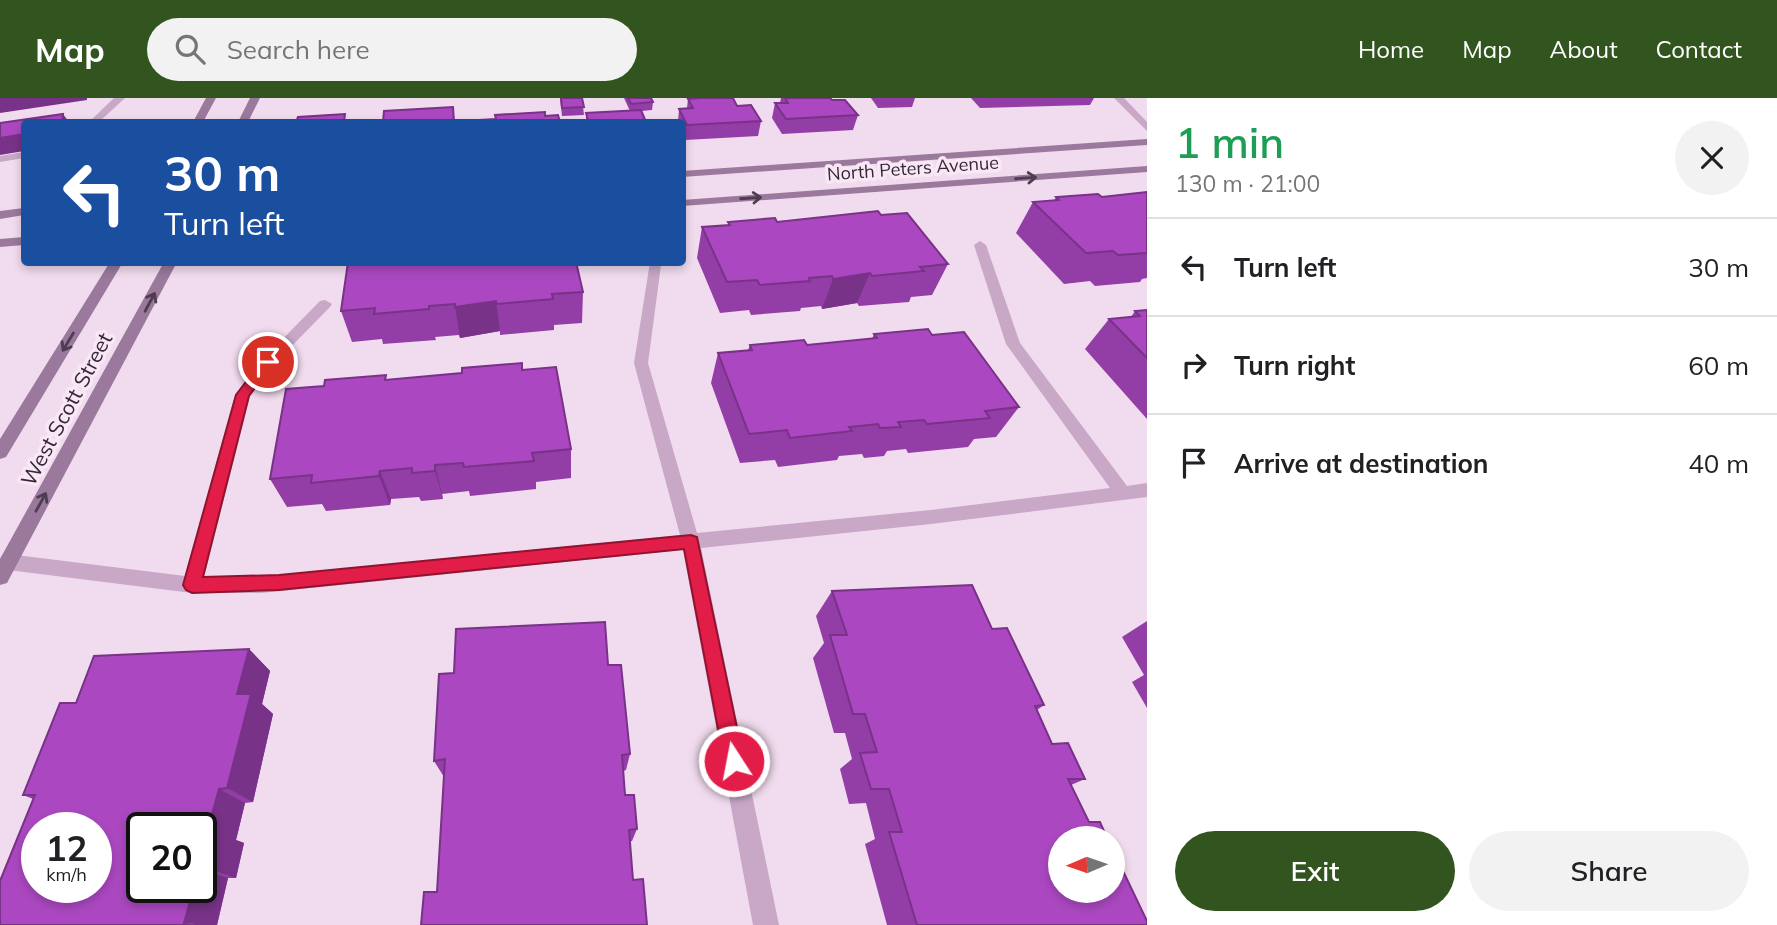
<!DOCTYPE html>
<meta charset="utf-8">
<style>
:root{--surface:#fff;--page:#f2f2f2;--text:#202124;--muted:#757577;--line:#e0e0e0;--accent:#32551f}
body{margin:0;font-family:Mulish,sans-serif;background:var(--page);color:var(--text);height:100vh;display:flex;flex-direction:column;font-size:26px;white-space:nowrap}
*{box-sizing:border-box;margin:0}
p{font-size:23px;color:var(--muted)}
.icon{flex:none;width:38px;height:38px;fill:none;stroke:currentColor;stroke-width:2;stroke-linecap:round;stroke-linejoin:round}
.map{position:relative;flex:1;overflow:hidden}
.panel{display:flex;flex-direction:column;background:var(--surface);width:630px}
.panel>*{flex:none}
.guide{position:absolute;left:21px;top:21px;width:665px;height:147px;border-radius:7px;box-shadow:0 4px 10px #0003;background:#1a4fa0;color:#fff;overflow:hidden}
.needle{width:46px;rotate:268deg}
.fabs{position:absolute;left:1048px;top:728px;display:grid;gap:14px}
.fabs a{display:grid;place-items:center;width:77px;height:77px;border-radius:50%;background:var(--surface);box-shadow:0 4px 10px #0003;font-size:35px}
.speed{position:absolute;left:21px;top:714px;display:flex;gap:14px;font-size:35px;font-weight:700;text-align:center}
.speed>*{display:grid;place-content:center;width:91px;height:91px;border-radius:50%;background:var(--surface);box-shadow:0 4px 10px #0003;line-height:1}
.speed small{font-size:18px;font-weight:400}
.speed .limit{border:4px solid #111;border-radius:10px;background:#fff;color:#111}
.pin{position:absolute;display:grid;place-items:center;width:60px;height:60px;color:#fff;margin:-30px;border:4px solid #fff;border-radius:50%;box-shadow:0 2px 7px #0007}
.me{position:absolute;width:77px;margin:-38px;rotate:349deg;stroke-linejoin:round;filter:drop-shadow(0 0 5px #0008)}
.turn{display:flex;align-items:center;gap:24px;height:147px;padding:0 28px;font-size:32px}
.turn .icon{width:91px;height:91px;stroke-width:2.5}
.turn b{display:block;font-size:49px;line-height:60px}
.round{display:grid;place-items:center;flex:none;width:74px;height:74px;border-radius:37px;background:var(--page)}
.summary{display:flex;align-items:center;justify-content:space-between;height:119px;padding:0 28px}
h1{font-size:42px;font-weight:600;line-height:52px;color:#1e9e55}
.primary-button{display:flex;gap:14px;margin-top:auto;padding:14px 28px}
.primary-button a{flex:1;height:80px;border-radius:42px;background:var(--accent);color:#fff;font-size:28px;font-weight:600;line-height:80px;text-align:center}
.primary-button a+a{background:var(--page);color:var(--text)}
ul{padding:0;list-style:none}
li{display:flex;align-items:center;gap:21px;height:98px;padding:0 28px;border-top:2px solid var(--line)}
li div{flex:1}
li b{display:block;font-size:26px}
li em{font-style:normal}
header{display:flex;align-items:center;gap:42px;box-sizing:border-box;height:98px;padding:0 35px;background:var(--accent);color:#fff}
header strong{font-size:33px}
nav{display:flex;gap:38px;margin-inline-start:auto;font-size:24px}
.search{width:490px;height:63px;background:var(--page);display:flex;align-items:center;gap:18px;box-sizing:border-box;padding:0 24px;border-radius:38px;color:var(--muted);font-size:26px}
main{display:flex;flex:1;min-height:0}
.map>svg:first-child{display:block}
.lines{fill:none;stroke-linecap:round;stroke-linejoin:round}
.lane{fill:#c8a7c7;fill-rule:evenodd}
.secondary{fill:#9a799c;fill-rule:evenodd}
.wall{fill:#933ea6;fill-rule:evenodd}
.shaded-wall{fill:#783287}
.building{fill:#ab48c1;stroke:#783287;stroke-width:2;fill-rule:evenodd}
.oneway{stroke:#4e3c4f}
.route{fill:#e11d48;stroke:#92132f;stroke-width:2}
.labels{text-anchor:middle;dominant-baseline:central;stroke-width:7;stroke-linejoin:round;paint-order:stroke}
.far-street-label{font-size:18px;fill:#342735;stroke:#f9e7f6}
.street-label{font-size:21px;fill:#342735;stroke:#f9e7f6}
</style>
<header>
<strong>Map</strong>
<div class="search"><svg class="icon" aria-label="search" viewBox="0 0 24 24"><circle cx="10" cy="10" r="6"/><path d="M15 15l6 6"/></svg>Search here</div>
<nav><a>Home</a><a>Map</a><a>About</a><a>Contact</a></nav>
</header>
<main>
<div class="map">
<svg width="1147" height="827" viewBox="0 0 1147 827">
<rect width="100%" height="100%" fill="#f1dbee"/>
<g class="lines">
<path class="lane" d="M114 0H125L99 24H89Z
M1114 0H1124L1147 24V33Z
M24 54V60L0 64V58Z
M980 143 986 147 1020 245 1127 388 1147 385V399L931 426 701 450 779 827H753L683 452 261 495H192L8 472 0 467 1 458 8 456 185 478 235 297 263 261 320 203 325 202 332 206 330 209 273 267 250 298 204 479H261L680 437 634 265 650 164 661 167 648 265 697 435 931 412 1110 390 1006 246 974 147Z"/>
<path class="secondary" d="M206 0H216L203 24H193Z
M250 0H260L248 24H238Z
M1147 41V47L682 79V73Z
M1147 68V74L682 108V102Z
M24 110V117L0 121V113Z
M24 139V147L0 149V141Z
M110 164H123L6 359 0 361V341Z
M164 164H177L7 485 0 487V461Z"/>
</g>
<path class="wall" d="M560 0H582L584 17 562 18Z
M624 0H651L653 4 652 12 641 13 646 24H584V23H586V15L630 13Z
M781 0H830L832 2 858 17 853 32 782 36 772 20 775 5H780Z
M871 0H915L912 9 878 10Z
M971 0H1094L1090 7 980 10Z
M688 1 737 8 761 23 758 38 685 42 682 36V24H678L679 11 687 10Z
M1147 94V180L1142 181 1140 184 1095 188 1090 183 1064 186 1016 135 1033 104 1054 103 1056 99H1102Z
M881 117 948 166 932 197 911 199 909 204 859 208 857 205 822 211 821 208 801 210 800 213 751 217 749 212 720 215 697 160 702 129 728 127V124H777Z
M583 194 582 225 554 227V232L500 237V233L460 240 459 237 435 239 436 242 383 246 382 241 352 244 341 213Z
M1147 212V321L1085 251 1109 221 1131 219 1135 213Z
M874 236 932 237 1019 309 996 339 974 341 968 349 908 355 906 351 887 353 884 358 864 360 862 356 839 358 837 362 778 369 775 362 740 365 711 285 718 255 748 252 750 247H807L872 241Z
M522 272 571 351V380L536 384V391L470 398 469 393 442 396 443 401 421 403 419 399 391 401 390 407 326 413 322 406 287 409 270 381 324 288Z
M832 493 992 531 1044 607 1037 612 1052 646 1085 681 1071 687 1089 724 1147 827H887L865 746 875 741 866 705 849 706 840 671 852 661 845 635H834L813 560 824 545 816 518Z
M1147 523V610L1132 584 1144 577 1122 539Z
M249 551 270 573 262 606 273 616 253 704 245 705 236 742 244 745 236 780H228L217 827H0V783L33 701 23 697 60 605H76L94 558ZM37 730H96V789H37ZM142 730H201V789H142Z
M608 567 630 656 626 672 623 673 625 697 637 731 632 743 437 794 444 679 434 663 454 575Z"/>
<path class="shaded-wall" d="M0 0H87V2L0 15Z
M63 16 69 24H62Z
M24 36V53L0 57V40Z
M870 175 857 205 822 211 833 181Z
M496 203 500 233 460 240 455 209Z
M435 367 442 396 443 401 435 373Z
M380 373 391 401 390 407 379 378Z
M249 551 270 573 262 606 273 616 253 704 227 690 237 596Z
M219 691 245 705 236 742 244 745 236 780 207 770V734Z
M201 771 228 780 217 827H194L184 825 194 789H201Z"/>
<path class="building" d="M561 0H582L584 9 562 10Z
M628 0H651L653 4 631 6Z
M701 0H733L737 8 751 7 761 23 687 27 679 11 693 10 688 1Z
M785 0H830L832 2H845L858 17 786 21 775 5H788Z
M453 9 454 24H383L384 13Z
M641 12 646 24H584V23L588 22 586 15Z
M545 14V18L558 17 560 24H480V22L496 21 495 17Z
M63 16 62 24H24V36L0 40V25Z
M345 16 344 24H296L298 19Z
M1147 94V155L1118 157 1113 153 1086 155 1033 104 1059 102 1056 99 1098 96 1102 99Z
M878 113 881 117 907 115 948 166 920 169 924 173 872 178 870 175 833 181 832 178 809 180 810 183 760 187 757 182 727 184 702 129 730 127 728 124 775 120 777 124Z
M348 164H576L583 194 552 196 553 201 497 206 496 203 455 209V206L429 208V211L374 216 375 210 341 213Z
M1147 212V260L1109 221 1140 218 1135 213Z
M928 231 932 237 964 234 1019 309 985 313 990 320 927 326 924 322 898 324 901 329 880 330 878 326 849 329 852 333 790 340 787 332 749 336 718 255 752 252 750 247 804 242 807 247 877 240 874 236Z
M522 265V272L556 269 571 351 532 355 534 363 464 369 463 365 435 367V373L412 375V370L380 373 379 378 311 385 312 377 270 381 286 291 324 288 325 282 386 277 385 282 462 275V270Z
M972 487 992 531 1007 530 1044 607 1035 608 1052 646 1068 645 1085 681H1068L1089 724H1100L1107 740H1060V793H1113V752L1147 823V827H917L889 734H902L889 691H871L860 655 877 654 865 616H853L830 537H847L832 493Z
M605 524 608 567H621L630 656 622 657 625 697H634L637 731 629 732 633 782 643 781 647 827H421L424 794H437L445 661 434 663 439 576 454 575 456 531Z
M249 551 237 596H251L227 690 219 691 207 734 217 733 207 770 201 771V730H142V789H194L184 825 195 824 194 827H0V783L35 697H23L60 605H76L94 558ZM37 730H96V789H37Z"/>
<defs><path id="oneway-shaft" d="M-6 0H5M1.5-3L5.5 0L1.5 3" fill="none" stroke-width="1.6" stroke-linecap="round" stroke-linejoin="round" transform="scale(1.75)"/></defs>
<g class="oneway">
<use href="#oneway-shaft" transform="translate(1026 80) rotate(-4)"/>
<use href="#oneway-shaft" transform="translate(751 100) rotate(-4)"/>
<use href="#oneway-shaft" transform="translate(150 204) rotate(-62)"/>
<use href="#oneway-shaft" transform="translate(68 244) rotate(121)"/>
<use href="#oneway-shaft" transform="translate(41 404) rotate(-61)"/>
</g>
<path class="route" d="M268 260 274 264 249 298 203 479 279 477 691 437 697 439 744 663 741 670 734 673 727 670 724 663 684 451 279 492 192 495 186 492 183 487 236 297 263 261Z"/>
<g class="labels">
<g class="far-street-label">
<text transform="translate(913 70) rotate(-4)">North Peters Avenue</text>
</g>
<g class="street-label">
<text transform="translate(66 311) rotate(-62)">West Scott Street</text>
</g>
</g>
</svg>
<div class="fabs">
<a><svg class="needle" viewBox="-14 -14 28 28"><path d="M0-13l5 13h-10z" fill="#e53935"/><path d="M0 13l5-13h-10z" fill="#757577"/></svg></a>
</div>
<div class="speed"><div>12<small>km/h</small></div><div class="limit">20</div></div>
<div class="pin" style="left:268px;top:264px;background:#d93025"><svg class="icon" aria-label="arrive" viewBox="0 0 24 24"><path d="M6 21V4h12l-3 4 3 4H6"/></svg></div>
<svg class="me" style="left:734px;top:663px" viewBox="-20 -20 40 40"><circle r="17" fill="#e11d48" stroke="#fff" stroke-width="3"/><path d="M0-11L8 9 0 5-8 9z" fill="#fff"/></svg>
<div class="guide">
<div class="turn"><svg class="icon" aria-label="left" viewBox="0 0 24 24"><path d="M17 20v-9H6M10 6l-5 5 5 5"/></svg><div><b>30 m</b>Turn left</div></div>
</div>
</div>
<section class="panel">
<div class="summary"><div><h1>1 min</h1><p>130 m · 21:00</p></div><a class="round"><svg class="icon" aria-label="close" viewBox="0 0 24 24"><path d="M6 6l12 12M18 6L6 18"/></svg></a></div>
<ul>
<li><svg class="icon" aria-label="left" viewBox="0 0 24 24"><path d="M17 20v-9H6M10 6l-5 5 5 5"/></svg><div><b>Turn left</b></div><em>30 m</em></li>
<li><svg class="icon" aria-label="right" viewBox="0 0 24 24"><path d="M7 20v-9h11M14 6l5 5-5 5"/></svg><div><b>Turn right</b></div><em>60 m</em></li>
<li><svg class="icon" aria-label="arrive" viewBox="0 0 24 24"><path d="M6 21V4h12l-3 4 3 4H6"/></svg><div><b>Arrive at destination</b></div><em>40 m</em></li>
</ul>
<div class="primary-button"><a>Exit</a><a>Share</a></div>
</section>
</main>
